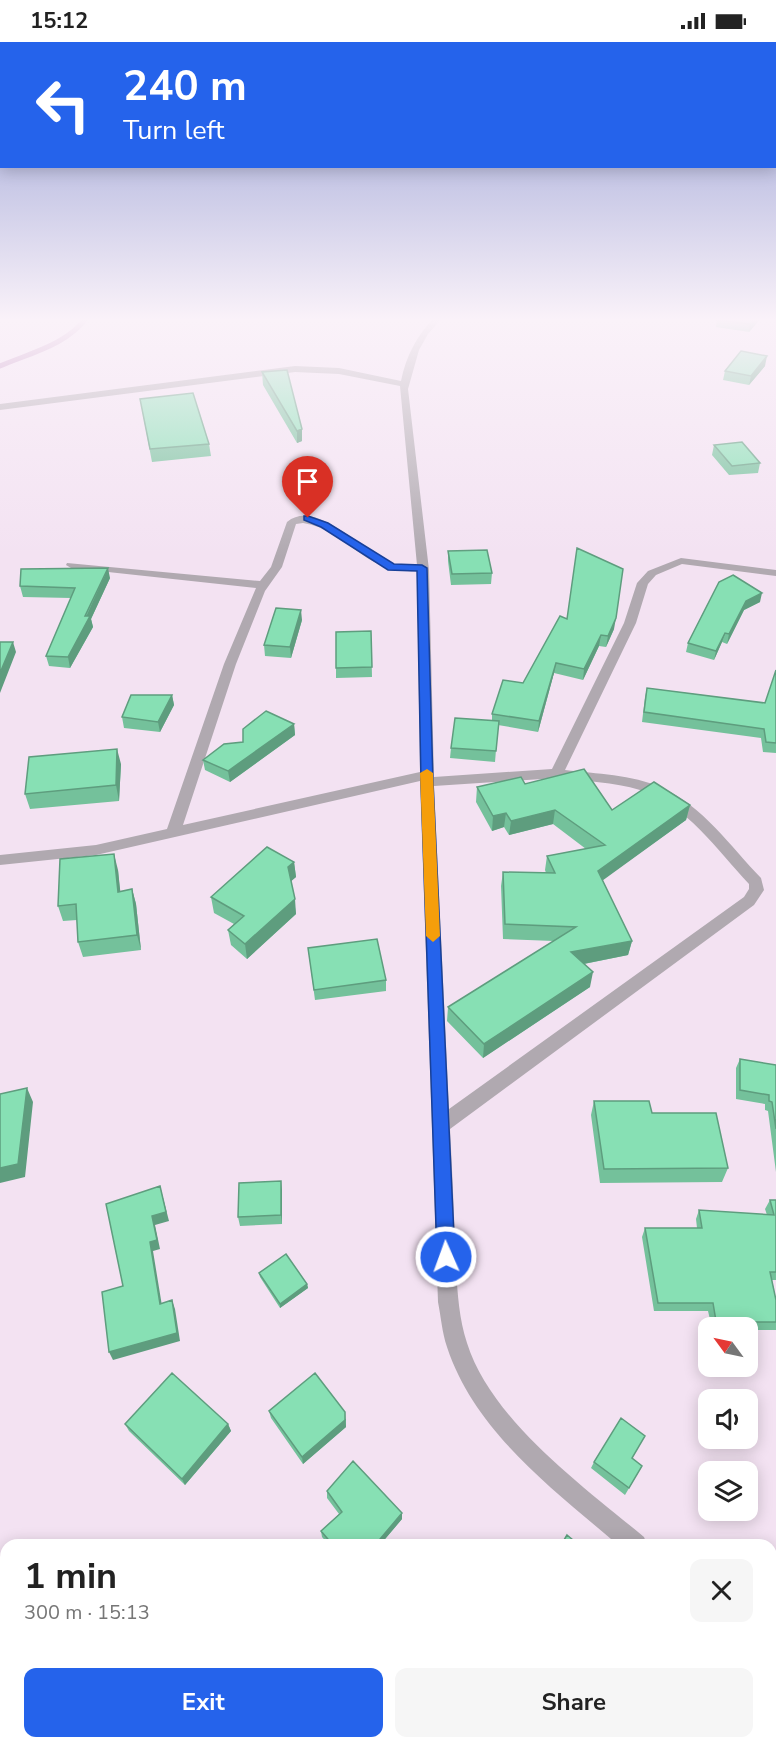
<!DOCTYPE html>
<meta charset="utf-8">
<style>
:root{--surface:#fff;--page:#f6f6f6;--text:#222;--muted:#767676;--accent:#2563eb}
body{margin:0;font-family:"Nunito Sans",sans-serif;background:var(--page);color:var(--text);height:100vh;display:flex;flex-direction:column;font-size:22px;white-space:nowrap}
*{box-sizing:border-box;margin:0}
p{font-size:20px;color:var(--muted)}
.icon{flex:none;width:33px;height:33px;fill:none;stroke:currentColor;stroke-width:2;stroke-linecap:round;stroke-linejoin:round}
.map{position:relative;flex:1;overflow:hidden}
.drawer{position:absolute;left:0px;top:1497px;width:777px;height:210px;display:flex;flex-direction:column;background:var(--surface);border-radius:18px 18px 0 0;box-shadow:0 3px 15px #0003}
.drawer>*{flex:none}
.banner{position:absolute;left:0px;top:0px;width:777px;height:126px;box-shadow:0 3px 15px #0003;background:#2563eb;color:#fff;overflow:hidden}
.needle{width:39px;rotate:303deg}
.buttons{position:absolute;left:698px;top:1275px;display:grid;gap:12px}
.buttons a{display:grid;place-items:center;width:60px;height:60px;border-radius:12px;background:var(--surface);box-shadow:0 3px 15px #0003;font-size:30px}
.pin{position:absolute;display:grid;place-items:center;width:51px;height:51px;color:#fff;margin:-62px -26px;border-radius:50% 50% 50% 0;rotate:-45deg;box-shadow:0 0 6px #0007}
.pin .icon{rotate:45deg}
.me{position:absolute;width:66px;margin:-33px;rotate:358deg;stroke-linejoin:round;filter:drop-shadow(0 0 4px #0008)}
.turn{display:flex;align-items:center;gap:21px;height:126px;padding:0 24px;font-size:27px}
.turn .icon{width:78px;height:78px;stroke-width:2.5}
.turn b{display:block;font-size:42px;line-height:51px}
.round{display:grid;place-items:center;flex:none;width:63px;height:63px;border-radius:12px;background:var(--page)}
.head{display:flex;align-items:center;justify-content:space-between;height:102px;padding:0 24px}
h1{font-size:36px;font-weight:700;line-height:45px}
.cta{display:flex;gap:12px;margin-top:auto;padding:12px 24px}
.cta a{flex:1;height:69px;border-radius:12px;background:var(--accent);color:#fff;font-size:24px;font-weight:700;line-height:69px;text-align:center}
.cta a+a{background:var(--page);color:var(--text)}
.status{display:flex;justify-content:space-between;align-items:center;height:42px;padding:0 30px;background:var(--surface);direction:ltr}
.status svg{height:16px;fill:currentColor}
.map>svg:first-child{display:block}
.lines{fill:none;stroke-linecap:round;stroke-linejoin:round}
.stream{stroke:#b67bb4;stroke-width:5}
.street{fill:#b0a9b0;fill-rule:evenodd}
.wall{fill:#74c19b}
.shaded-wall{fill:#5e9d7e}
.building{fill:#87e0b4;stroke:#5e9d7e;stroke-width:1.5}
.route{fill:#2563eb;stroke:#184099;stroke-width:1.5}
.slow{fill:#f59e0b}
</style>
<div class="status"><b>15:12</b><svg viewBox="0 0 49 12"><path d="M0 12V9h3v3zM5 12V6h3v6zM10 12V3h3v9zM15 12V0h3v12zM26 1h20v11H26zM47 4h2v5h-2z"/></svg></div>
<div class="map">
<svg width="776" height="1707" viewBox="0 0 776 1707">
<rect width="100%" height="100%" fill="#f3e2f2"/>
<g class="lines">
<path class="stream" d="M0 324C30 311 67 303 87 275"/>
<path class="street" d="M435 275H443L428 292 419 308 408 347 429 528 434 735 552 727 624 581 637 541 648 529 681 516 776 528V534L682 522 656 533 648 542 636 581 565 728C597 732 631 732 662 746 702 763 731 805 761 836L764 848 754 863 450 1087C452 1126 454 1166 455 1206 457 1238 457 1270 467 1301 491 1378 584 1445 644 1495L647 1503H618C553 1447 475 1390 447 1305 442 1290 441 1275 438 1260L420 739 96 813 0 823V813L96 803 167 787 224 622 256 546 71 526 66 523 67 521 260 539 271 525 287 480C318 455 365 514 394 523 401 525 410 523 417 523L400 344 339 332 295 330 0 368V362L295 324 339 326 401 339C406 314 417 293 435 275ZM303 481C351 489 362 532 417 529L420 730 183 783 236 622 265 549 282 525 296 482ZM557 736C584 739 614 740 640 748 686 762 717 808 749 842V847L744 855 449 1067 434 744Z
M771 1608 776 1610V1636L771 1634Z"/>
</g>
<path class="wall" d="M762 275 749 290 716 285 717 278Z
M765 324 749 343 723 338 725 329Z
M262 330 302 387V399L297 401 263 343Z
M140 357 209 402 211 414 152 420Z
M714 403 760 421 758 431 729 433 712 413Z
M448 509 492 531 491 542 451 543 448 519Z
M110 536 91 577 93 585 70 626 49 624 46 614 71 556 23 555 20 544Z
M719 540 760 560 744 568 727 602 722 600 714 618 686 610 688 601Z
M567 577 614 587 606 605 599 604 583 638 554 631 538 690 498 683 495 720 450 716 451 706 492 679V672L523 641Z
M302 578 291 616 265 614 264 603Z
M371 589 372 635 336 636V626Z
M776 628V711L763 710 761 696 642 680 645 655 647 646 765 661Z
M172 653 174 663 160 690 124 686 122 675Z
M294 682 295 693 230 740 205 728 203 718 243 700Z
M121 722 119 759 30 767 25 752Z
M525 742 612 768 690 763 686 778 602 838 632 899 628 913 584 922 590 945 483 1016 447 979 448 965 554 899 503 897 501 844 503 830 546 831 545 828 547 814 586 807 553 782 509 793 504 785 492 789 476 760 477 745Z
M294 820 296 835 291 839 296 872 247 917 231 903 228 888 234 882 214 871 211 855Z
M118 828 120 850 132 847 136 862 141 908 83 915 78 900 77 878 63 879 58 864Z
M308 906 386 938V949L315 958Z
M740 1017 776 1023V1130L768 1069 765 1068V1062L736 1057V1026Z
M594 1059 652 1071 728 1126 722 1140 600 1141 591 1073Z
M282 1148V1182L240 1184 238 1175Z
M770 1158H776V1238H772L776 1258V1288H752L749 1293H747V1286H712L708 1269H654L642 1195 645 1186H697L696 1177 699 1168 767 1173 765 1167Z
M259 1231 307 1242 308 1246 280 1266 260 1235Z
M269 1369 346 1377V1385L303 1422 271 1376Z
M125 1382H228L231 1389 185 1443 129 1389Z
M632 1416 642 1424 625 1453 591 1426 594 1420Z
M327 1449 402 1477 380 1503H329L322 1495 321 1489 339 1472 327 1456Z"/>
<path class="shaded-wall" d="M757 275H762L749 290 750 282Z
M767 314 765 324 749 343 751 334Z
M302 387V399L297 401V389Z
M108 526 110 536 91 577 93 585 70 626 68 615Z
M762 551 760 560 744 568 727 602 729 592 746 559Z
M301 568 302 578 291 616 290 605Z
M616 576 614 587 606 605 608 594Z
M725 591 722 600 714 618 716 609Z
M601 593 599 604 583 638 584 627Z
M13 600 16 610 0 651V631Z
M556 621 554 631 538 690 539 679Z
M172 653 174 663 160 690 158 680Z
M294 682 295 693 230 740 228 729Z
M117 707 121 722 119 759 116 743Z
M690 763 686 778 595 844 598 829Z
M555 768 553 782 509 793 511 779Z
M506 771 504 785 492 789 493 774Z
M114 812 118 828 122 865 118 850Z
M294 820 296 835 289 841 288 825Z
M132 847 136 862 141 908 137 893Z
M295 857 296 872 247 917 245 902Z
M632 899 628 913 568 925 571 910Z
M593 930 590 945 483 1016 484 1002Z
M27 1046 33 1060 25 1135 0 1141V1126Z
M281 1139 282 1148V1182L281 1173Z
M160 1144 169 1179 155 1183 160 1207 153 1209 163 1270 160 1262 150 1200 152 1174Z
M307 1242 308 1246 280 1266V1262Z
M172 1258 175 1267 180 1299 113 1318 109 1310Z
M345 1370 346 1385 303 1422 302 1415Z
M228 1382 231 1389 185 1443 182 1437Z
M402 1471V1477L380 1503H375Z"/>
<path class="building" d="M720 275H757L750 282 717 278Z
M741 309 767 314 751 334 725 329Z
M287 328 302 387 297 389 262 330Z
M193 351 209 402 150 407 140 357Z
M742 400 760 421 732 424 714 403Z
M577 506 623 527 616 576 608 594 601 593 584 627 556 621 539 679 492 672 503 638 523 641 560 574 567 577Z
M487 508 492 531 452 532 448 509Z
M108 526 85 574H90L68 615 46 614 75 546 20 544 21 527Z
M733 533 762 551 746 559 729 592 725 591 716 609 688 601 719 540Z
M276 566 301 568 290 605 264 603Z
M371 589 372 625 336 626V590Z
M0 600H13L0 631Z
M776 628V701L766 700 764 687 644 670 647 646 765 661Z
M131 653H172L158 680 122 675Z
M266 669 294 682 228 729 203 718 224 702 243 700V687Z
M455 676 499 679 496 709 451 706Z
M117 707 116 743 25 752 29 715Z
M584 727 612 768 654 740 690 763 598 829 632 899 571 910 593 930 484 1002 448 965 576 885 505 882 503 830 555 831 547 814 605 803 555 768 511 779 506 771 493 774 477 745 521 735 525 742Z
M267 805 294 820 288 825 295 857 245 902 228 888 244 874 211 855Z
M114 812 118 850 132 847 137 893 78 900 76 862 58 864 60 817Z
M377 897 386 938 314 948 308 906Z
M740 1017 776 1023V1087L772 1060 769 1059V1053L740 1048Z
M27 1046 18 1122 0 1126V1052Z
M594 1059H649L652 1071H716L728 1126 604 1127Z
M281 1139V1173L238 1175 239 1141Z
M160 1144 166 1170 152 1174 157 1198 150 1200 160 1262 172 1258 177 1291 109 1310 102 1250 123 1244 106 1162Z
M770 1158H776V1230H770L776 1258V1280H753L754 1285H717L713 1261H658L645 1186H702L699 1168 774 1173Z
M286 1212 307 1242 280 1262 259 1231Z
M172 1331 228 1382 182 1437 125 1382Z
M315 1331 345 1370V1378L302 1415 269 1369Z
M621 1376 645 1394 632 1416 642 1424 629 1446 594 1420Z
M353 1419 402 1471 375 1503H333L321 1489 342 1470 327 1449Z
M567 1493 579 1503H561Z
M525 1701H617L615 1707H523Z"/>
<linearGradient id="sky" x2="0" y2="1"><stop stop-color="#949dd3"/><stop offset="0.54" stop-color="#faf2f9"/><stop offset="1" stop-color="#faf2f9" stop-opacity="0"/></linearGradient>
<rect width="776" height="514" fill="url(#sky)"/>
<path class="route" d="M308 474 328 481 394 522 422 523 427 526 433 740 455 1215 452 1221 446 1224 440 1221 437 1215 421 740 417 529 388 528 321 485 304 478V474Z"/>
<path class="slow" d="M427 727 433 731 440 894 433 900 426 894 420 731Z"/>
</svg>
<div class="buttons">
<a><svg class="needle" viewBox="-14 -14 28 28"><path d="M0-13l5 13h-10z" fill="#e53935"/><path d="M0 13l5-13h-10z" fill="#767676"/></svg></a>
<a><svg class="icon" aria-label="sound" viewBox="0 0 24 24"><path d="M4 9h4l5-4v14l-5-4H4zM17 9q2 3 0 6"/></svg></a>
<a><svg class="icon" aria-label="layers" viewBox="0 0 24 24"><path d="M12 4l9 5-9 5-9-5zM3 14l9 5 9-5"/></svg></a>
</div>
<div class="pin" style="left:308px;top:476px;background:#d93025"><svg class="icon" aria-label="arrive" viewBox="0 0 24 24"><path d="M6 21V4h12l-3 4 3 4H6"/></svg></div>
<svg class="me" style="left:446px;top:1215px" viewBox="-20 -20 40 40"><circle r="17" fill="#2563eb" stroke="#fff" stroke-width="3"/><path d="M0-11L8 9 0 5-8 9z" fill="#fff"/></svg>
<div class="banner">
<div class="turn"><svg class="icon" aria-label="left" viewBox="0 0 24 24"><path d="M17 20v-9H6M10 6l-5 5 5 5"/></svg><div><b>240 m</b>Turn left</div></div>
</div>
<section class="drawer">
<div class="head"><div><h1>1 min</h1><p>300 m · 15:13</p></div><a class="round"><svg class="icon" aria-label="close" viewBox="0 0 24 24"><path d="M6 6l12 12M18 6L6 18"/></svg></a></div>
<div class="cta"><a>Exit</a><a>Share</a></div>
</section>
</div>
